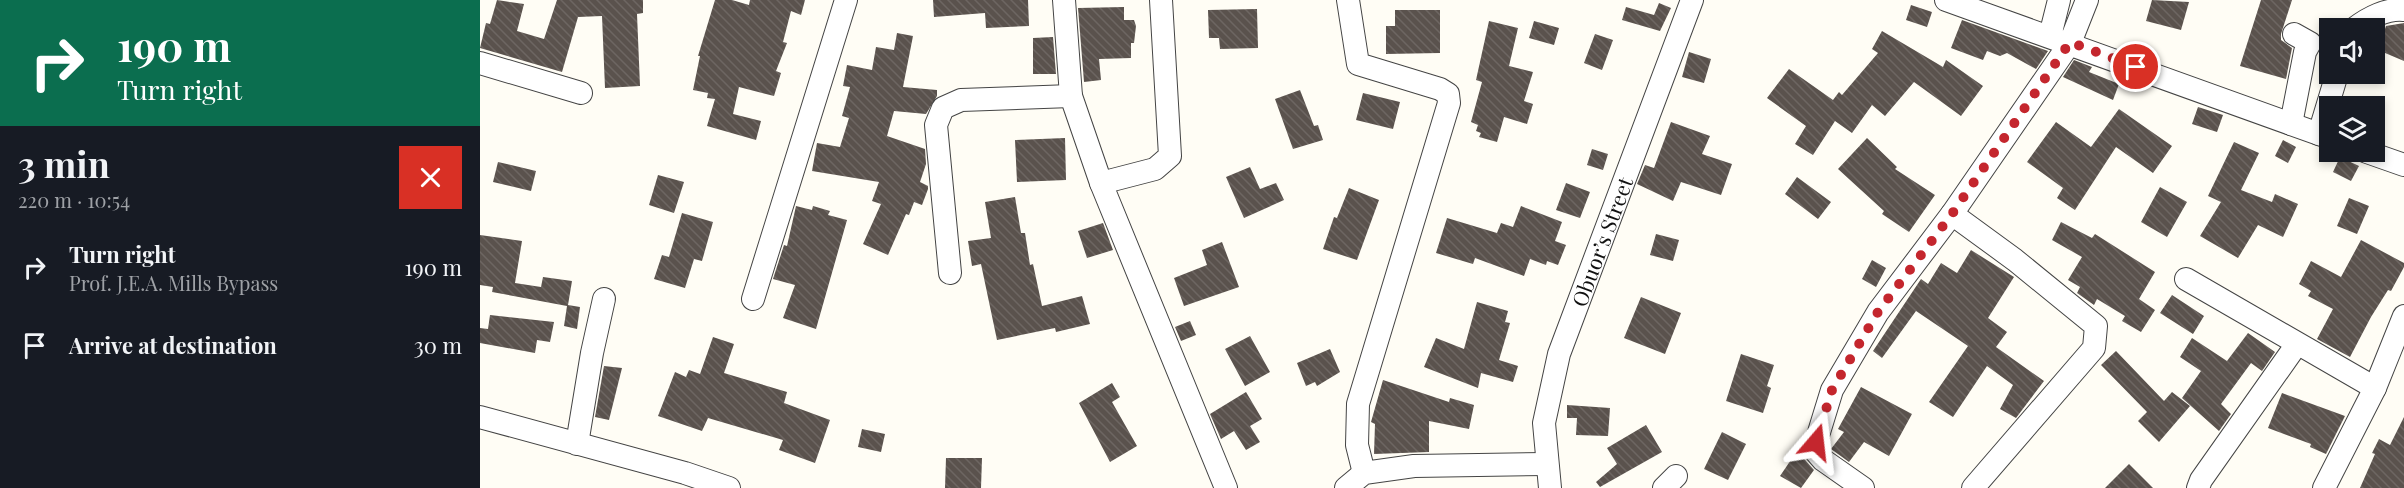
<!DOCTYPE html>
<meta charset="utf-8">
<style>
:root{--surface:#171b24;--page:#20242c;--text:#f1f3f6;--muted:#9ea1a6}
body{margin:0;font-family:"Playfair Display",serif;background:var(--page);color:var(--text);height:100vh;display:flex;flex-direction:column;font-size:22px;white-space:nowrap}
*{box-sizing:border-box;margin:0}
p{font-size:20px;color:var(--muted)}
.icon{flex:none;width:33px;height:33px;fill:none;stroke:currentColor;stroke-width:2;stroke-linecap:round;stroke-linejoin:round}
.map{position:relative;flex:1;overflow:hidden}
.panel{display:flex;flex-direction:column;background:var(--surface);width:480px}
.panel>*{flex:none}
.hud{background:#0b6e4f;color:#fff;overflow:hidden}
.tools{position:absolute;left:1839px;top:18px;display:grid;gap:12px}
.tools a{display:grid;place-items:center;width:66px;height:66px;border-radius:0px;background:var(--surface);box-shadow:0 3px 9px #0003;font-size:30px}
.pin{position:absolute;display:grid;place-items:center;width:51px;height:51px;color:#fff;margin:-26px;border:3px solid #fff;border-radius:50%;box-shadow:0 2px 6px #0007}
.me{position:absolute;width:66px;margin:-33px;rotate:17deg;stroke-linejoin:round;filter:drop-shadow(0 0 4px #0008)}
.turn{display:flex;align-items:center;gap:21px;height:126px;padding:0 18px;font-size:27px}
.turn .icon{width:78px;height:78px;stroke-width:2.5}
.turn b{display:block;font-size:42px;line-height:51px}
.round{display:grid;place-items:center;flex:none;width:63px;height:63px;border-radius:0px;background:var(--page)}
.summary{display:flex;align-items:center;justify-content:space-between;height:102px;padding:0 18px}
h1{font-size:36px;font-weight:700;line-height:45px}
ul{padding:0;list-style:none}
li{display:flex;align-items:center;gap:18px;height:78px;padding:0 18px}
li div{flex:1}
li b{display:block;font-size:22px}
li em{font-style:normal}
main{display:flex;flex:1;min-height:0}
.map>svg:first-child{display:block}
.building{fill:url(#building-back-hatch)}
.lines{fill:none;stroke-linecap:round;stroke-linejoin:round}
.minor-casing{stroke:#444;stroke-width:24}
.minor{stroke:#fff;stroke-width:22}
.route{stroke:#c4262e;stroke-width:10;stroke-dasharray:0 18}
.labels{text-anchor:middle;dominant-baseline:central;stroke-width:6;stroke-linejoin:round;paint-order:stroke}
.street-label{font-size:21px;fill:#111;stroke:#fff}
</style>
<main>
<section class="panel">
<div class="hud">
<div class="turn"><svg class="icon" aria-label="right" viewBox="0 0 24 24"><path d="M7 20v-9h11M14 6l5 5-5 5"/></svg><div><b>190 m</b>Turn right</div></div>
</div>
<div class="summary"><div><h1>3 min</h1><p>220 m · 10:54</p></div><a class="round" style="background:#d93025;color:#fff"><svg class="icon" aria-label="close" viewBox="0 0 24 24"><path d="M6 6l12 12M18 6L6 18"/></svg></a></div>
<ul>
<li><svg class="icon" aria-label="right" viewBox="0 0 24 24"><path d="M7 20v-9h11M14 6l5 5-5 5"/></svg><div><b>Turn right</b><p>Prof. J.E.A. Mills Bypass</p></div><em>190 m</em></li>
<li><svg class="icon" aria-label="arrive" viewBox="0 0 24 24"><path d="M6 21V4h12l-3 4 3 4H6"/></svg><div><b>Arrive at destination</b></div><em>30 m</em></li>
</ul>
</section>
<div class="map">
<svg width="1924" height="488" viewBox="0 0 1924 488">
<defs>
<pattern id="building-back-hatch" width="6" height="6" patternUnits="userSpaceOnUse" patternTransform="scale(1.5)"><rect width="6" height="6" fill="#5a524d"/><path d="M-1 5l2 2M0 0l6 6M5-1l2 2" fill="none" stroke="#6d6662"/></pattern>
</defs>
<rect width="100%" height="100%" fill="#fffdf5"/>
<path class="building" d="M17 0 44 4 37 31 64 39 77 0H163V13L157 14 160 86 125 88 122 16 98 17 82 72 0 48 6 23 10 24Z
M235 0H252L269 5 270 0H325L321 15 311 11 303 42 307 43 296 71 301 73 294 96 259 87 253 114 281 121 276 140 227 126 235 99 227 98 228 93 213 90 220 56H218Z
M453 0H548L549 26 506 28 505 13 454 17Z
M1672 0 1709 2 1701 30 1666 21Z
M1781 0H1812L1801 34V40L1812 48 1806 79 1760 66Z
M1179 3 1191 8 1180 31 1142 20 1146 7 1174 15Z
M1431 5 1452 12 1447 27 1426 20Z
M644 7V20H654L656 26 654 43H651V58L619 59 621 80 604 82 598 8Z
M777 9 778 48 740 49 739 38H729L728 10Z
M915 10H960V53L906 54V26H915Z
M1482 20 1568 51 1556 69 1527 53 1520 56 1507 51 1503 60 1471 48Z
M1009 21 1038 28 1029 66 1053 72 1044 101 1053 104 1047 124 1024 117 1017 142 999 137 1001 133 996 131 998 125 991 122 1002 82 996 80Z
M1054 21 1079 28 1074 45 1049 38Z
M1924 23V61L1898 50 1906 26Z
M1402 31 1463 67 1466 60 1503 86 1481 116 1434 82 1405 116 1392 105 1372 133 1355 121 1333 155 1315 144 1326 126 1287 98 1309 69 1353 100 1359 92 1362 95 1398 53 1392 49Z
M417 33 433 36 423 87 457 90V96L446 114 414 111 407 136 445 149 446 164 440 182 448 186V189L442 205 434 202 429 215 426 214 408 255 383 244 401 204 392 201 399 182 332 171 337 143 360 147 369 118 362 116 370 87 363 86 367 65 392 70 396 47 414 50Z
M1115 34 1133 40 1122 70 1104 63Z
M573 37 576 74H553V38Z
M1209 52 1231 59 1224 83 1202 77Z
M1594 60 1612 67 1609 72 1639 84 1633 100 1583 77Z
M820 90 834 126 838 125 843 140 813 149 795 99Z
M883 93 920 102 913 129 876 120Z
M1718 107 1743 115 1737 132 1712 124Z
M1639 109 1692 146 1673 173 1636 147 1595 210 1577 198 1583 188 1547 162 1576 122 1611 147Z
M1191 122 1230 136 1222 154 1252 164 1241 195 1201 182 1193 201 1157 184 1165 165 1174 168Z
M585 138 586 180 537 182 535 140Z
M1387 138 1417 167 1415 169 1455 195 1429 232 1402 214 1404 211 1358 169Z
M1803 140 1816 147 1808 163 1795 156Z
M1754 142 1779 153 1761 190 1792 202 1795 194 1818 204 1803 237 1778 225 1758 258 1720 236 1741 202 1728 196Z
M1112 149 1128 154 1123 170 1107 165Z
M1860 157 1879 166 1871 181 1853 172Z
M18 162 56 171 51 191 13 182Z
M770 167 780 189 796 183 804 200 764 218 746 177Z
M178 175 204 182 194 213 169 205Z
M1317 177 1351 202 1338 219 1305 194Z
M1086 183 1110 192 1100 218 1076 210Z
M1680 187 1707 202 1687 237 1661 222Z
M869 188 899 200 877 260 843 249 854 217 857 218Z
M535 197 541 233H545L550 265 553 264 562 306 602 296 610 324 576 332 575 328 517 340 501 264 492 266 488 241 511 238 505 202Z
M1869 198 1889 206 1877 234 1857 226Z
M316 206 332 210 333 206 350 211 348 215 367 220 336 329 303 318 315 285 293 279 304 245 307 246Z
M1041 206 1082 222 1075 241 1086 245 1078 265 1067 261 1066 265 1050 259 1044 276 995 258 993 264 956 253 967 218 1017 233 1021 223 1033 227Z
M202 213 233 222 222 261 214 259 205 288 174 279 182 255 189 257Z
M1581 222 1612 238 1615 234 1675 272 1659 299 1675 310 1661 332 1642 321 1645 316 1617 299 1614 305 1597 293 1600 287 1588 280 1602 257 1572 240Z
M623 223 633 250 607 258 598 231Z
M1176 234 1199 240 1193 261 1170 255Z
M0 235 42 241 35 283 61 287 63 277 92 281 88 305 100 307 97 329 84 326 87 306 12 292 13 287 0 285Z
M1881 240 1924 263V267L1911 291 1908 290 1891 317 1870 357 1837 339 1853 309 1828 296 1831 291 1819 284 1831 261 1861 277Z
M742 242 759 287 704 306 694 278 727 265 722 250Z
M1491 250 1534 277 1508 318 1527 332 1516 347 1564 381 1536 418 1520 409 1533 385 1507 366 1473 417 1449 402 1488 346 1436 311 1402 358 1393 351 1441 279 1448 284 1461 263 1477 273Z
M1392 260 1406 268 1396 287 1382 279Z
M1692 295 1724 316 1713 334 1680 313Z
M1161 297 1201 313 1185 354 1144 338Z
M997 302 1028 311 1025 322 1030 323 1019 360 1038 366 1033 382 1001 373 998 388 944 367 956 338 984 349Z
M10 315 74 322 70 342 57 340 55 353 0 343V328L8 329Z
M710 321 716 335 701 341 695 327Z
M1768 333 1795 352 1782 371 1771 363 1741 404 1751 414 1739 431 1702 398 1721 371 1700 357 1712 338 1747 361Z
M770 336 790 372 765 386 745 349Z
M233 337 254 344 244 373 307 392 304 403 350 420 335 463 299 450 303 440 228 418 222 431 178 416 195 372 206 377 209 370 220 374Z
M850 349 860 372 837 386 835 382 826 386 817 363Z
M1636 351 1684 401 1692 392 1710 406 1679 442 1658 421 1667 412 1621 365Z
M1261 354 1294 365 1287 386 1291 388 1283 413 1246 401Z
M124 366 142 368 129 420 115 417Z
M903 380 969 402 970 398 994 405 989 429 949 421V452L894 454 895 424 891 422Z
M632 383 640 397 632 402 657 446 630 462 599 403Z
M1381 387 1432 414 1409 456 1384 442 1369 462 1351 449 1364 432 1358 429Z
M766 392 782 419 770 426 780 442 766 450 754 431 741 439 730 414Z
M1802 393 1865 416 1846 454 1830 447 1831 444 1788 428Z
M1087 405 1130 408 1128 436 1096 435 1097 418H1087Z
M1924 417V488H1880L1895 454 1892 453 1899 439 1910 445Z
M1166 425 1182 452 1120 487 1116 482 1137 464 1127 448Z
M382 429 405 434 401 452 378 447Z
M1242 432 1266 444 1248 480 1224 469Z
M1317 451 1334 470 1321 488 1300 476Z
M466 458H502L501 488H465Z
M1649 464 1673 488H1625Z"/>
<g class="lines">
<g class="minor-casing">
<g id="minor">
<path d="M584 0 591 96 621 183 746 488"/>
<path d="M868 0 878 64 960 89 968 94 969 103 878 404 877 445 884 473"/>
<path d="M1466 0 1850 138"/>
<path d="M1875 28C1888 18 1907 8 1924 10"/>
<path d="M1570 36 1579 0"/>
<path d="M0 63 101 93"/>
<path d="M1811 124 1825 52 1830 43 1814 34"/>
<path d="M1839 134 1857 74"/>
<path d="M1887 152 1924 165"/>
<path d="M621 183 675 169 690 156 681 0"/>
<path d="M1472 214 1535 260 1616 326 1614 348 1493 488"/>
<path d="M470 273 456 125 463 108 481 100 591 96"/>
<path d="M1706 279 1895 388"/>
<path d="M273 299 366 0"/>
<path d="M0 417 205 473 249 488"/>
<path d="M97 444 112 353 124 299"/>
<path d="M866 488 884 473 934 466 1066 464"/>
<path id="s1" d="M1070 488 1064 423 1079 354 1212 0"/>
<path d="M1184 488 1196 476"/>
<path d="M1383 488 1343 460 1336 452V442L1352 390 1398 312 1472 214 1590 43 1607 0"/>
<path d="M1718 488 1721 480 1817 344"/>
<path d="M1844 488 1895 388 1924 316"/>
</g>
</g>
<use href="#minor" class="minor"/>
</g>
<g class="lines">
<path class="route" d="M1336 442 1352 390 1398 312 1472 214 1590 42 1656 67"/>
</g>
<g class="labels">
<g class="street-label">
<text stroke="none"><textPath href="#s1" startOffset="256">Obuor’s Street</textPath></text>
</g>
</g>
</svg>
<div class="tools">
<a><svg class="icon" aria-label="sound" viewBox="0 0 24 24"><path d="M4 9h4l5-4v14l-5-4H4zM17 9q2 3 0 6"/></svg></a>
<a><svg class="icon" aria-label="layers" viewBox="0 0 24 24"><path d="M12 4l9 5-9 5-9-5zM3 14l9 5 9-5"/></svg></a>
</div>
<div class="pin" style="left:1656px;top:67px;background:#d93025"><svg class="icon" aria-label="arrive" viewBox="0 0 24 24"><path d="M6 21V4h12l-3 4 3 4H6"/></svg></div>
<svg class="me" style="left:1336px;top:442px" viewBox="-20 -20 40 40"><path d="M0-17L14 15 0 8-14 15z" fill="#c4262e" stroke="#fff" stroke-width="4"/></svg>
</div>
</main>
